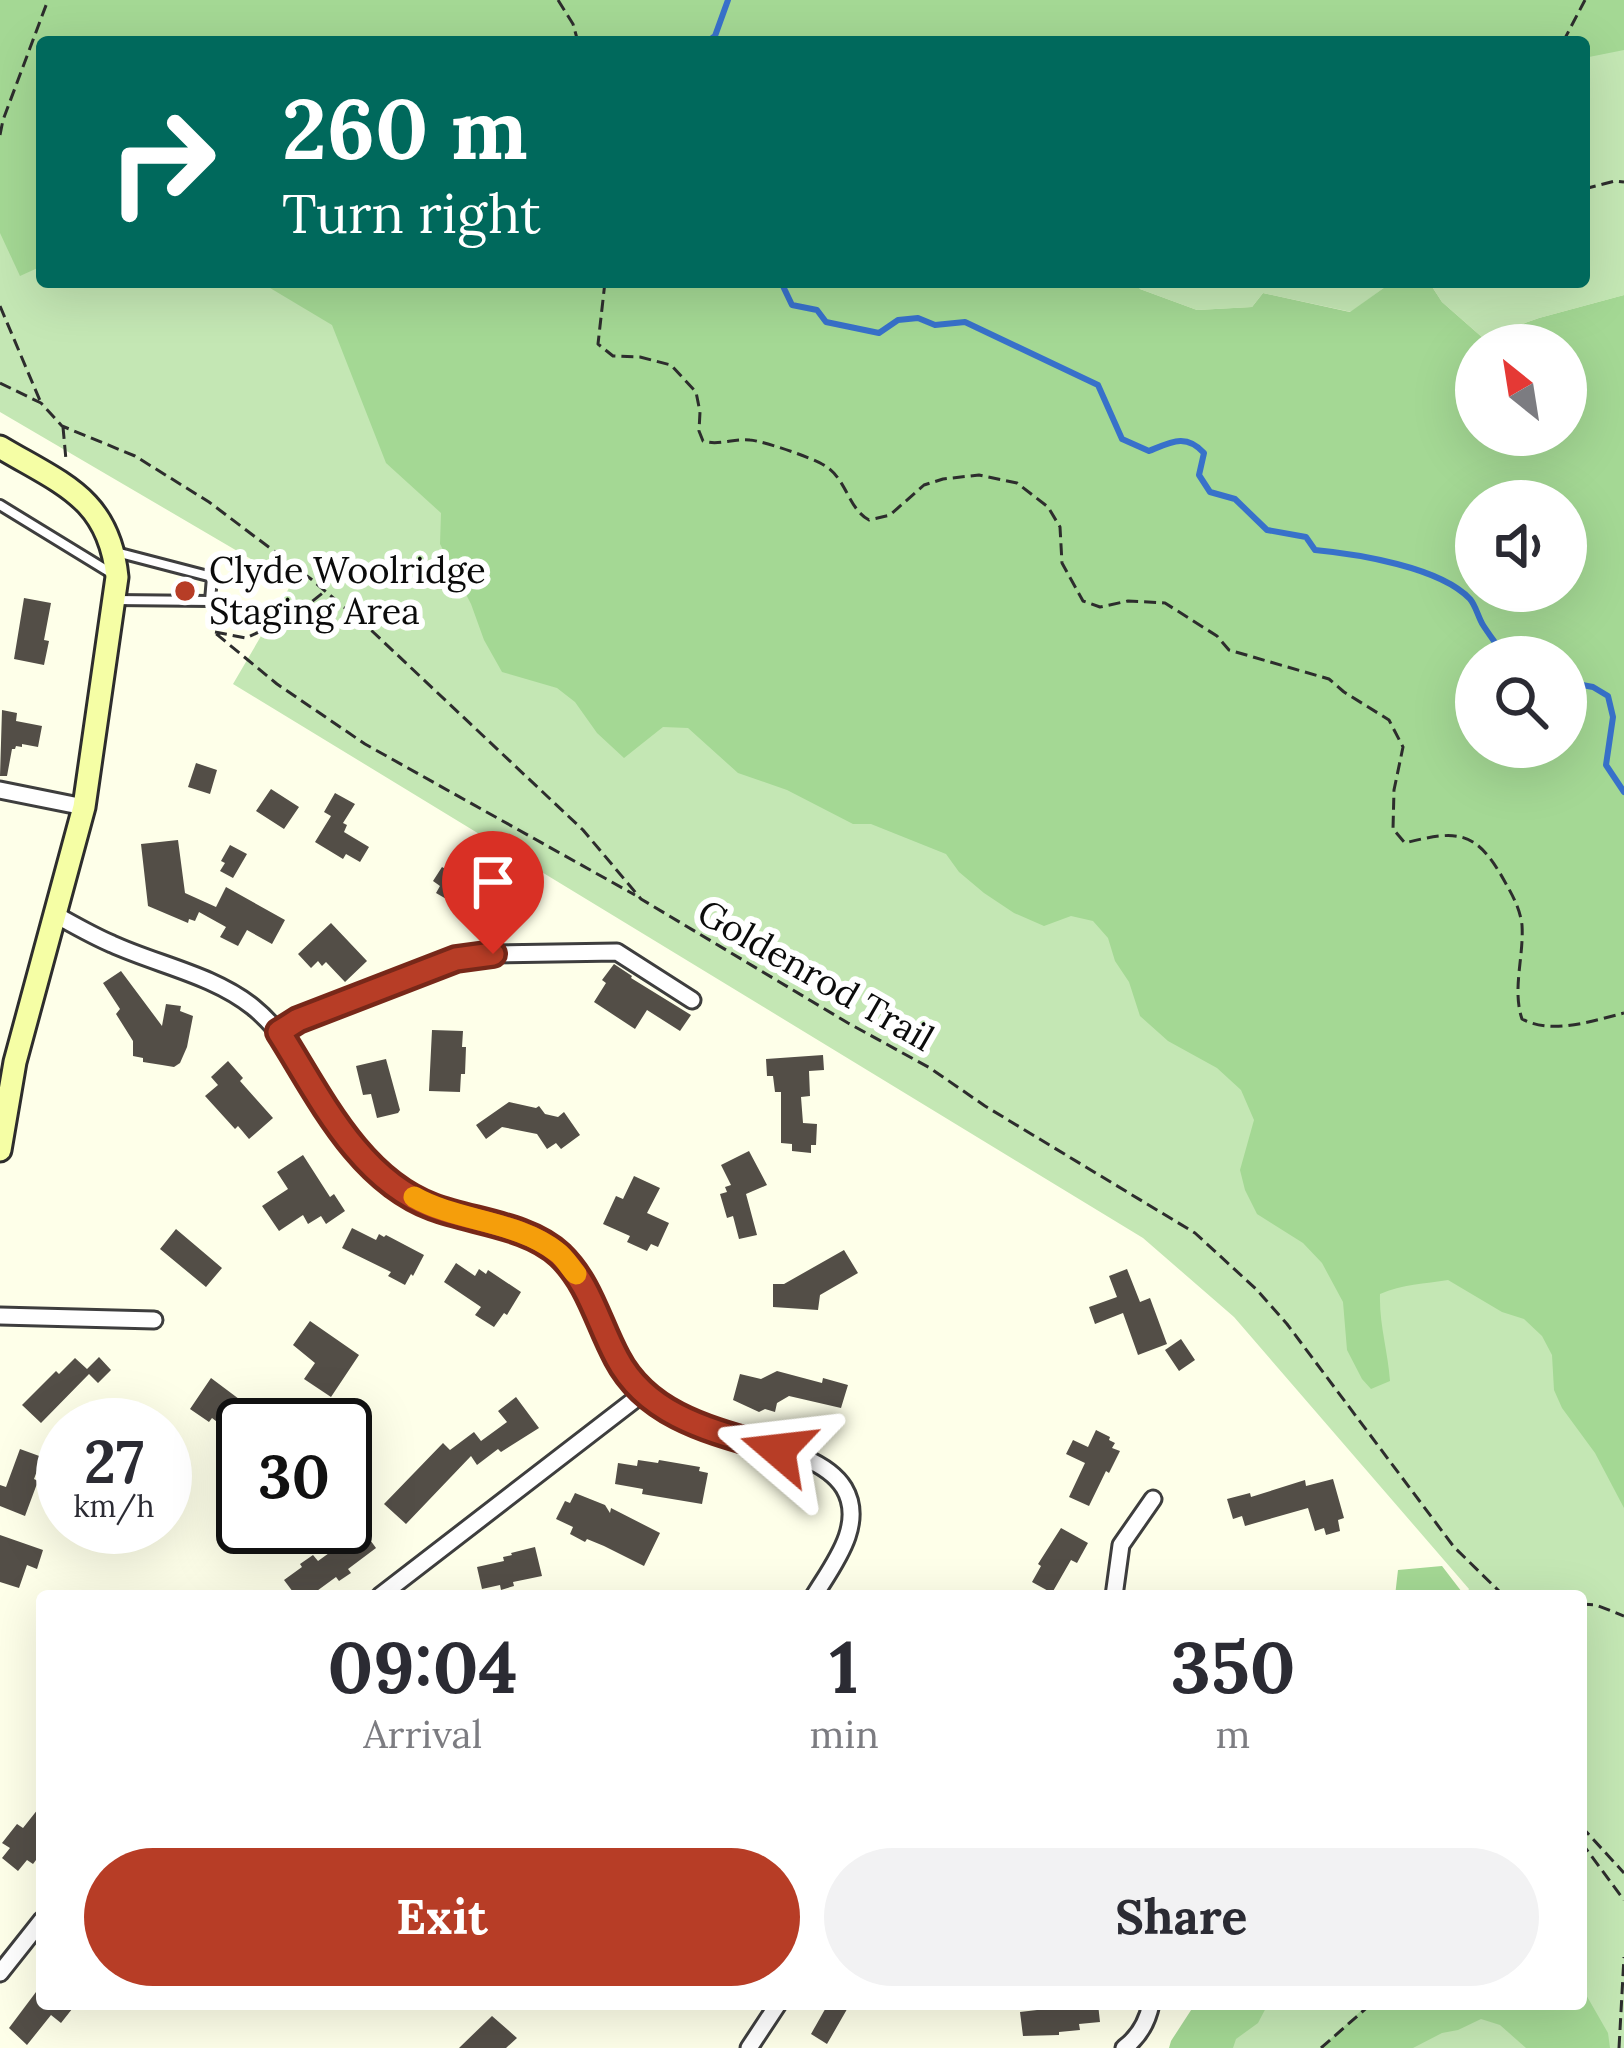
<!DOCTYPE html>
<style>
:root{--surface:#fff;--page:#f2f2f3;--text:#2b2b33;--muted:#7c7c81;--accent:#b73d26}
body{margin:0;font-family:Lora,serif;background:var(--page);color:var(--text);height:100vh;display:flex;flex-direction:column;font-size:45px;white-space:nowrap}
*{box-sizing:border-box;margin:0}
p{font-size:39px;color:var(--muted)}
.icon{flex:none;width:66px;height:66px;fill:none;stroke:currentColor;stroke-width:2;stroke-linecap:round;stroke-linejoin:round}
.map{position:relative;flex:1;overflow:hidden}
.sheet{position:absolute;left:36px;top:1590px;width:1551px;height:420px;display:flex;flex-direction:column;background:var(--surface);border-radius:12px;box-shadow:0 12px 48px #0002}
.sheet>*{flex:none}
.banner{position:absolute;left:36px;top:36px;width:1554px;height:252px;border-radius:12px;box-shadow:0 12px 48px #0002;background:#00695c;color:#fff;overflow:hidden}
.needle{width:78px;rotate:330deg}
.buttons{position:absolute;left:1455px;top:324px;display:grid;gap:24px}
.buttons a{display:grid;place-items:center;width:132px;height:132px;border-radius:50%;background:var(--surface);box-shadow:0 12px 48px #0002;font-size:60px}
.speed{position:absolute;left:36px;top:1398px;display:flex;gap:24px;font-size:60px;font-weight:700;text-align:center}
.speed>*{display:grid;place-content:center;width:156px;height:156px;border-radius:50%;background:var(--surface);box-shadow:0 12px 48px #0002;line-height:1}
.speed small{font-size:30px;font-weight:400}
.speed .limit{border:6px solid #111;border-radius:18px;background:#fff;color:#111}
.pin{position:absolute;display:grid;place-items:center;width:102px;height:102px;color:#fff;margin:-123px -51px;border-radius:50% 50% 50% 0;rotate:-45deg;box-shadow:0 0 12px #0007}
.pin .icon{rotate:45deg}
.me{position:absolute;width:132px;margin:-66px;rotate:287deg;stroke-linejoin:round;filter:drop-shadow(0 0 9px #0008)}
.turn{display:flex;align-items:center;gap:42px;height:252px;padding:0 48px;font-size:54px}
.turn .icon{width:156px;height:156px;stroke-width:2.5}
.turn b{display:block;font-size:84px;line-height:102px}
.eta{display:flex;justify-content:space-evenly;align-items:center;height:204px;text-align:center}
.eta b{font-size:72px;font-weight:700;line-height:84px}
.cta{display:flex;gap:24px;margin-top:auto;padding:24px 48px}
.cta a{flex:1;height:138px;border-radius:72px;background:var(--accent);color:#fff;font-size:48px;font-weight:700;line-height:138px;text-align:center}
.cta a+a{background:var(--page);color:var(--text)}
.map>svg:first-child{display:block}
.green{fill:#c4e7b4}
.forest{fill:#a4d894;fill-rule:evenodd}
.lines{fill:none;stroke-linecap:round;stroke-linejoin:round}
.stream{stroke:#3871ca;stroke-width:6}
.building{fill:#534e47}
.service-casing{stroke:#3e3e3e;stroke-width:14}
.minor-casing{stroke:#3e3e3e;stroke-width:21}
.secondary-casing{stroke:#2d2d2d;stroke-width:27}
.path{stroke:#2d2d2d;stroke-width:3;stroke-dasharray:12 6;stroke-linecap:butt}
.service{stroke:#fff;stroke-width:8}
.minor{stroke:#fff;stroke-width:15}
.secondary{stroke:#f5fea5;stroke-width:21}
.route-casing{stroke:#772819;stroke-width:30}
.route{stroke:#b73d26;stroke-width:21}
.slow{stroke:#f59e0b;stroke-width:21}
.poi-dot{fill:#b73d26;stroke:#fff;stroke-width:4.5}
.labels{text-anchor:middle;dominant-baseline:central;stroke-width:12;stroke-linejoin:round;paint-order:stroke}
.poi-label{font-size:36px;fill:#0b0b0b;stroke:#fff;text-anchor:start}
.street-label{font-size:36px;fill:#0b0b0b;stroke:#fff}
</style>
<div class="map">
<svg width="1624" height="2048" viewBox="0 0 1624 2048">
<rect width="100%" height="100%" fill="#feffe9"/>
<path class="green" d="M0 0 42 42V282H625L1624 1187V2048H1208L1233 2004H1581V1596H1465L1469 1589 1234 1317 1143 1238 233 684 292 583 0 412Z
M1624 0V295L1539 318 1483 338 1442 302 1429 282H1584V42Z
M1136 282H1392L1351 312 1263 293 1252 307 1197 310 1140 289Z"/>
<path class="forest" d="M0 0H1624V50L1584 58V42H42V266L20 276 0 233Z
M260 282H1136L1140 289 1197 310 1252 307 1263 293 1350 312 1392 282H1429L1442 302 1483 338 1539 318 1624 295V1508L1595 1453 1562 1408 1554 1390 1552 1355 1542 1336 1524 1319 1502 1312 1448 1280C1425 1284 1402 1284 1380 1294 1379 1324 1388 1351 1390 1381L1371 1389 1362 1379 1347 1350 1343 1302 1322 1263 1303 1243 1257 1214 1245 1190 1240 1170 1254 1120 1241 1090 1217 1068 1168 1041 1140 1016 1129 982 1115 961 1108 938 1093 921 1071 916 1044 926 1014 913 984 893 959 872 946 854 871 824H853L787 790 738 773 688 728 663 727 624 758 597 733 575 702 557 688 502 672 484 640 471 604 440 544 441 513 386 463 332 325ZM1476 345H1566V435H1476ZM1476 501H1566V591H1476ZM1476 657H1566V747H1476Z
M1442 1566 1465 1596H1395L1398 1570Z
M1581 1986 1608 2033 1610 2048H1526L1500 2025 1481 2019 1458 2030 1442 2033 1413 2048H1321L1365 2007 1372 2004H1581Z
M1195 2004H1268L1258 2023 1236 2039 1233 2048H1169L1171 2041Z"/>
<g class="lines">
<path class="stream" d="M707 42 715 36 728 0
M781 282 792 305 817 310 826 322 879 333 898 320 918 318 935 325 965 322 1098 385 1122 439 1149 451C1171 442 1186 433 1204 453L1199 475 1210 492 1235 499 1267 530 1306 537 1315 550C1357 554 1440 567 1470 599 1476 606 1478 617 1483 625 1490 636 1498 646 1505 657
M1566 682 1593 687 1608 696 1613 717 1606 765 1624 792"/>
</g>
<path class="building" d="M24 598 51 603 44 640 49 641 44 665 14 659Z
M2 710 17 713 16 721 42 726 38 747 22 744V747L16 746 15 749H12L7 776H0Z
M196 763 217 770 210 794 188 787Z
M271 789 299 807 284 829 256 811Z
M335 793 355 804 343 823 347 825 344 832 369 847 360 862 346 854 343 859 315 842 331 816 324 812Z
M178 840 185 893 216 907 226 887 285 920 272 944 247 930 238 946 220 937 226 927 199 912 195 921 189 919 188 923 148 906 141 844Z
M230 845 247 854 233 878 220 871 225 863 221 861Z
M453 865 471 875 468 880 500 898 493 910 501 915 491 932 476 923 479 918 436 893 440 886 433 881 442 867 449 871Z
M331 923 367 961 345 982 326 962 322 966 318 961 311 968 298 954Z
M614 964 632 976 631 978 691 1015 680 1031 647 1010 635 1029 594 1002 606 983 602 980Z
M121 971 162 1026 166 1004 181 1006 180 1011 193 1016 187 1047 180 1063 174 1067 162 1065 143 1062V1058L133 1056V1041L116 1014 120 1009 103 983Z
M432 1030 463 1031 462 1047H466L465 1074H461L460 1092 429 1091Z
M823 1055 824 1070 809 1071 810 1096 801 1097 803 1123 817 1124 816 1145H811V1153L792 1151V1144L781 1143V1092H775L773 1076H767L766 1059Z
M386 1059 400 1110 398 1113 377 1118 371 1094 363 1095 356 1066Z
M228 1061 243 1078 240 1081 273 1118 249 1139 238 1126 235 1129 205 1096 218 1085 211 1077Z
M509 1102 536 1108 539 1106 545 1114 558 1117 564 1112 580 1135 561 1149 556 1143 547 1149 537 1134 502 1127 486 1139 476 1125Z
M749 1151 767 1185 746 1194 757 1235 739 1239 733 1216 727 1218 720 1194 727 1192 725 1187 731 1185 721 1165Z
M303 1155 330 1197 334 1194 345 1211 326 1224 321 1216 308 1224 303 1215 279 1231 262 1206 288 1189 277 1172Z
M634 1176 660 1188 647 1213 669 1223 658 1247 651 1244 647 1251 627 1242 630 1236 603 1224 616 1196 623 1199Z
M352 1228 376 1240 379 1234 384 1237 386 1235 424 1255 413 1276 411 1274 405 1285 388 1276 391 1272 342 1248Z
M176 1229 222 1268 206 1287 160 1249Z
M844 1250 858 1273 820 1295 818 1310 773 1307V1284H784Z
M456 1263 475 1276 479 1269 486 1274 488 1270 521 1292 507 1315 504 1313 494 1327 475 1315 481 1307 444 1282Z
M1127 1269 1140 1302 1150 1298 1167 1344 1138 1355 1123 1313 1095 1324 1089 1307 1117 1297 1109 1276Z
M310 1321 359 1355 331 1397 304 1379 315 1363 293 1345Z
M1181 1339 1195 1360 1179 1371 1165 1350Z
M99 1357 111 1370 98 1383 89 1374 41 1423 22 1405 56 1371 59 1374 75 1358 87 1369Z
M777 1371 822 1383 823 1378 848 1385 841 1408 789 1396 777 1403 775 1412 765 1409 759 1412 733 1400 740 1374 761 1379Z
M211 1378 247 1405 229 1431 212 1418 209 1422 190 1409Z
M516 1397 539 1428 501 1452 498 1449 477 1465 471 1456 406 1524 384 1504 443 1443 450 1450 474 1432 481 1441 507 1422 498 1411Z
M1096 1430 1110 1437 1109 1440 1115 1443 1112 1448 1120 1451 1109 1473 1106 1471 1089 1506 1069 1497 1085 1463 1066 1454 1073 1440 1088 1447Z
M20 1449 42 1457 34 1479 38 1481 25 1516 0 1506V1485L6 1487Z
M638 1460 658 1463 659 1460 700 1467 699 1471 708 1473 702 1504 642 1494 643 1489 615 1484 618 1463 637 1466Z
M1333 1479 1344 1518 1338 1520 1340 1531 1326 1535 1324 1528 1315 1531 1308 1508 1245 1526 1242 1516 1233 1519 1227 1499 1250 1493 1251 1497 1305 1480 1306 1486Z
M575 1493 605 1505 610 1513 611 1508 660 1533 644 1566 604 1546 587 1539 585 1542 570 1534 573 1527 556 1519 565 1501 570 1503Z
M354 1503 372 1528 365 1533 376 1548 348 1569 351 1573 339 1581 336 1577 310 1596H296L284 1580 302 1567 300 1564 313 1555 318 1561 350 1538 345 1532V1510Z
M1061 1528 1088 1543 1077 1563 1071 1560 1052 1593 1032 1582 1041 1566 1038 1564Z
M0 1535 43 1550 37 1569 27 1565 19 1588 0 1582Z
M535 1547 542 1576 513 1582 514 1586 501 1590 500 1585 482 1589 477 1567 504 1561 503 1557 512 1555 511 1553Z
M42 1804V1852L33 1864 27 1860 18 1871 2 1858 10 1848 2 1843 17 1824 23 1828Z
M42 1984V2004H76L61 2023 51 2015 27 2045 9 2028Z
M828 2004H850L827 2044 811 2034Z
M1065 2004H1098L1100 2022 1079 2024 1080 2030 1059 2032V2035L1023 2036 1020 2012 1037 2010V2007Z
M492 2016 517 2038 506 2048H459Z"/>
<g class="lines">
<g class="service-casing">
<path id="service" d="M0 505 111 573
M115 600 210 601 212 577 116 552"/>
</g>
<g class="minor-casing">
<path id="minor" d="M0 790 84 807
M56 915C74 925 93 936 112 944 158 965 213 975 253 1007 295 1041 316 1096 348 1139 359 1155 377 1172 392 1184 439 1223 514 1215 559 1254 601 1291 602 1356 642 1394 692 1441 814 1438 844 1488 866 1525 832 1566 814 1596
M279 1032 298 1020 456 959 492 954 617 952 692 1000
M0 1316 154 1320
M380 1596 642 1394
M1114 1596 1121 1545 1153 1499
M0 1973 42 1920
M749 2048 778 2004
M1124 2048C1139 2037 1147 2023 1151 2004"/>
</g>
<g class="secondary-casing">
<path id="secondary" d="M0 447C62 484 109 498 117 577L84 807 15 1062 0 1150"/>
</g>
<path class="path" d="M558 0 573 24 578 42
M1563 42 1585 0
M0 135 3 120 48 0
M1584 189 1615 181 1624 182
M605 282 598 344 613 356 640 357 671 365 696 392 700 412 699 431 703 441C719 446 733 438 750 440 763 441 810 457 822 464 847 477 847 508 869 520L890 515 924 485 943 479 979 475 1017 483 1048 507 1060 527 1062 563 1083 601 1100 607 1128 601 1165 603 1217 636 1229 650 1329 679 1344 692 1389 720 1403 747 1394 790 1393 829 1405 843C1459 829 1477 831 1505 882 1513 896 1520 909 1522 925 1524 957 1512 989 1522 1019 1552 1035 1592 1021 1624 1013
M0 306 41 403
M0 383 41 403 62 426 135 456 209 502 311 579 372 631 583 830 641 899 848 1023 930 1068 985 1106 1195 1233 1256 1289 1287 1324 1454 1547 1500 1592 1513 1596
M63 427 66 460
M212 617 214 632 277 684 365 744 635 895
M215 632 246 638 295 615 324 592
M1581 1604 1596 1605 1624 1616
M1581 1826 1624 1873
M1581 1842 1624 1900
M1321 2048 1371 2004
M1619 2048 1624 1957"/>
<use href="#service" class="service"/>
<use href="#minor" class="minor"/>
<use href="#secondary" class="secondary"/>
</g>
<g class="lines">
<g class="route-casing">
<path id="route" d="M493 954 456 959 298 1020 279 1032C319 1095 358 1179 433 1207 473 1222 528 1225 560 1255 590 1284 598 1323 617 1358 649 1419 718 1432 778 1450"/>
</g>
<use href="#route" class="route"/>
<path class="slow" d="M414 1197C458 1222 516 1220 557 1252 564 1257 570 1267 576 1274"/>
</g>
<circle class="poi-dot" cx="185" cy="591" r="12"/>
<g class="labels">
<g class="poi-label">
<text x="209" y="570">Clyde Woolridge<tspan x="209" dy="41">Staging Area</tspan></text>
</g>
<g class="street-label">
<text transform="translate(816 975) rotate(30)">Goldenrod Trail</text>
</g>
</g>
</svg>
<div class="buttons">
<a><svg class="needle" viewBox="-14 -14 28 28"><path d="M0-13l5 13h-10z" fill="#e53935"/><path d="M0 13l5-13h-10z" fill="#7c7c81"/></svg></a>
<a><svg class="icon" aria-label="sound" viewBox="0 0 24 24"><path d="M4 9h4l5-4v14l-5-4H4zM17 9q2 3 0 6"/></svg></a>
<a><svg class="icon" aria-label="search" viewBox="0 0 24 24"><circle cx="10" cy="10" r="6"/><path d="M15 15l6 6"/></svg></a>
</div>
<div class="speed"><div>27<small>km/h</small></div><div class="limit">30</div></div>
<div class="pin" style="left:493px;top:954px;background:#d93025"><svg class="icon" aria-label="arrive" viewBox="0 0 24 24"><path d="M6 21V4h12l-3 4 3 4H6"/></svg></div>
<svg class="me" style="left:778px;top:1450px" viewBox="-20 -20 40 40"><path d="M0-17L14 15 0 8-14 15z" fill="#b73d26" stroke="#fff" stroke-width="4"/></svg>
<div class="banner">
<div class="turn"><svg class="icon" aria-label="right" viewBox="0 0 24 24"><path d="M7 20v-9h11M14 6l5 5-5 5"/></svg><div><b>260 m</b>Turn right</div></div>
</div>
<section class="sheet">
<div class="eta">
<div><b>09:04</b><p>Arrival</p></div>
<div><b>1</b><p>min</p></div>
<div><b>350</b><p>m</p></div>
</div>
<div class="cta"><a>Exit</a><a>Share</a></div>
</section>
</div>
